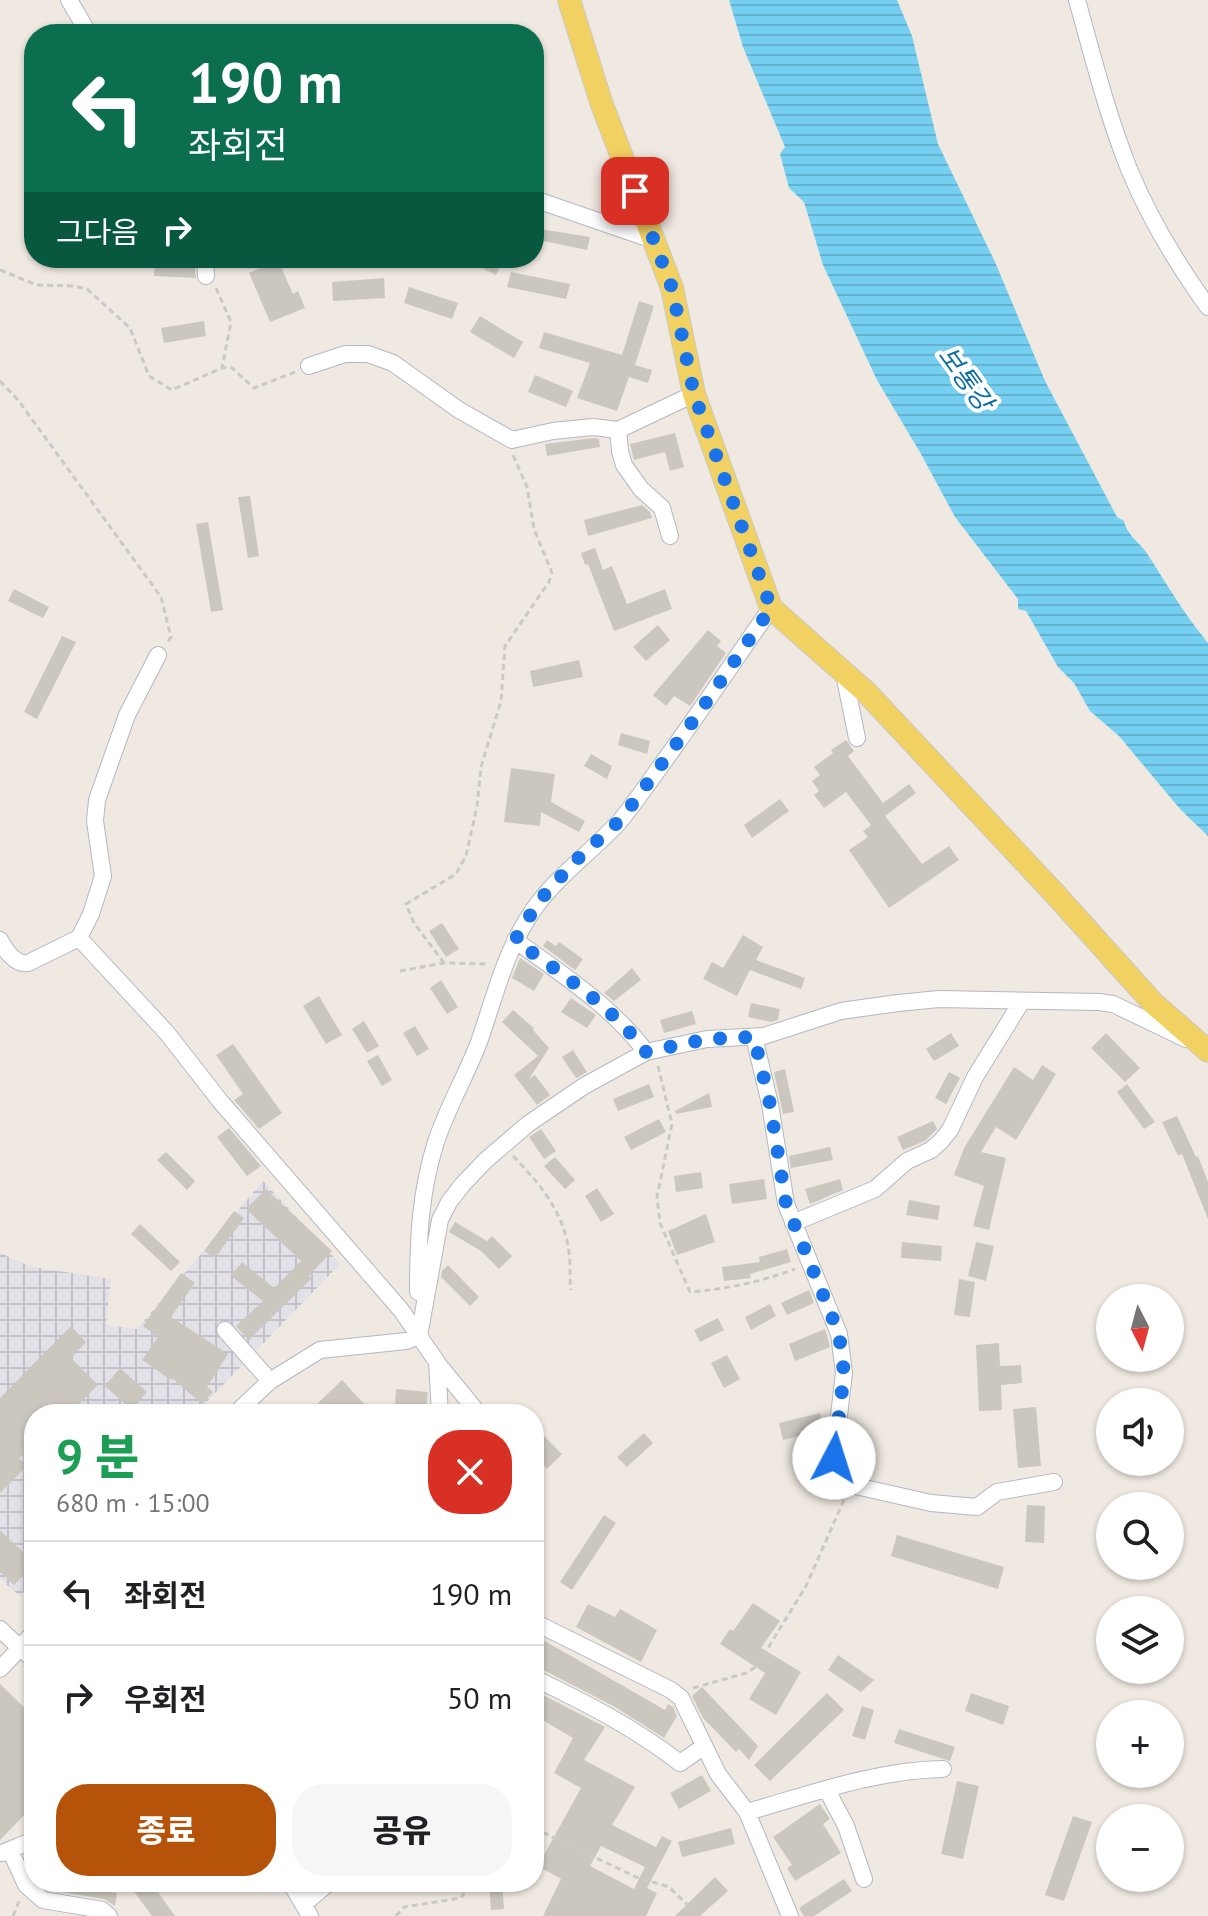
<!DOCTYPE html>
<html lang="ko">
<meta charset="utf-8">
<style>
:root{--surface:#fff;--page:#f6f6f6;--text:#202124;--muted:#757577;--line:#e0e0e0;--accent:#b45309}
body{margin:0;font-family:"PT Sans","Noto Sans KR",sans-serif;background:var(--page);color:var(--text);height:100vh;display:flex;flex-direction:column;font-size:30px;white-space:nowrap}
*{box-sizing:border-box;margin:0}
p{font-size:26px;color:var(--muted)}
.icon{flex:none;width:44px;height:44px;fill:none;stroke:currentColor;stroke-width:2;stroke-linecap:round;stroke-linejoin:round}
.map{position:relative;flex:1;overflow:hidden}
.details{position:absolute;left:24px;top:1404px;width:520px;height:488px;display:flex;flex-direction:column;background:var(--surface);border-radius:32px;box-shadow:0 2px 6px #0004}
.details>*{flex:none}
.top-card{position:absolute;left:24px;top:24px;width:520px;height:244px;border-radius:32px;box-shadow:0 2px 6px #0004;background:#0b6e4f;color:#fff;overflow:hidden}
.needle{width:52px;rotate:174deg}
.fabs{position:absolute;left:1096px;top:1284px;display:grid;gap:16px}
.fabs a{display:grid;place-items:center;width:88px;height:88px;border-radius:50%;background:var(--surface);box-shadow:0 2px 6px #0004;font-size:40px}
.pin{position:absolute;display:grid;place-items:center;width:68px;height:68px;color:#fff;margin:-34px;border-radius:16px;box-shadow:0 4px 12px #0006}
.me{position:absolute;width:88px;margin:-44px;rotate:5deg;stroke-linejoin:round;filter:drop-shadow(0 0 6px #0008)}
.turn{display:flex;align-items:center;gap:28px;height:168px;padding:0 32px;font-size:36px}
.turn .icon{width:104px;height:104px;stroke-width:2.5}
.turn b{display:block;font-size:56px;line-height:68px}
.then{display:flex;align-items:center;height:76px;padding:0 32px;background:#0003;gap:16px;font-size:30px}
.round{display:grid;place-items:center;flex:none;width:84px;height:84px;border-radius:32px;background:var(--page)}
.head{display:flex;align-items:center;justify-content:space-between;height:136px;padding:0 32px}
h1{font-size:48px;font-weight:800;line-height:60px;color:#1e9e55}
.primary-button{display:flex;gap:16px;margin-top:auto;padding:16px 32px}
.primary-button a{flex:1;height:92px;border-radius:32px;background:var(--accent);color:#fff;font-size:32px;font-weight:800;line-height:92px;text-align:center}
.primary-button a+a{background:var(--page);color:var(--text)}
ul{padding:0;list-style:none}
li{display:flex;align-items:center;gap:24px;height:104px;padding:0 32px;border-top:2px solid var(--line)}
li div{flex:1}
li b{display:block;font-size:30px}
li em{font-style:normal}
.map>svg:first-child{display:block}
.industrial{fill:url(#industrial-grid)}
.water{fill:url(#water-rules)}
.building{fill:#cbc7bf;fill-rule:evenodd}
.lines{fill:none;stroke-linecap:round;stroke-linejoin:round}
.minor-casing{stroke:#b4b7c1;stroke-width:18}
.major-casing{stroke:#c9c9c9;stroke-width:24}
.path{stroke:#c9c9c9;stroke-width:3;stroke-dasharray:6 4;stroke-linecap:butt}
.minor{stroke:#fff;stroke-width:16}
.major{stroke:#f2d163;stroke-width:22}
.route{stroke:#1a73e8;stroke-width:14;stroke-dasharray:0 25.2}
.labels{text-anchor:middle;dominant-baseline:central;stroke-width:8;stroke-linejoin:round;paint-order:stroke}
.water-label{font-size:26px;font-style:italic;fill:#0d6fa3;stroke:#fff}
</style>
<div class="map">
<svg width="1208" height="1916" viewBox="0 0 1208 1916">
<defs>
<pattern id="industrial-grid" width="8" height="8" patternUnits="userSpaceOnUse" patternTransform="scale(2)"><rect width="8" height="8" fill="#e3e1e8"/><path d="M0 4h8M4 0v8" fill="none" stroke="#c3c1c7"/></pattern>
<pattern id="water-rules" width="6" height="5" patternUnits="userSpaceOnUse" patternTransform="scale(2)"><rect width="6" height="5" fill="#75cff0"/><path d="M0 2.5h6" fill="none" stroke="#66b2ce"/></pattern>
</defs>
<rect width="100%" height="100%" fill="#efe9e1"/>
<path class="industrial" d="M263 1181 340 1264 195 1414H34V1581L20 1596 0 1579V1253L32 1267 111 1279 106 1325 137 1329Z"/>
<path class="water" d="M729 0H897L912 36 938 144 995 262 1045 381 1117 517 1124 521C1127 535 1138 541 1146 552 1166 583 1184 614 1208 643V836L1180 809 1119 736 1090 711 1074 683 1058 667 1026 611 1018 609V599L955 517 921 454 877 380 823 265 804 202 789 188 780 154 785 147 743 47Z"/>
<path class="building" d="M534 228 590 237 587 250 534 239Z
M462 258H504L496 275Z
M278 260 293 294 298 291 305 308 270 322 249 273Z
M155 261 194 263 196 278 154 276Z
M511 272 570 284 566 299 507 287Z
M384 278 385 298 333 301 332 282Z
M409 287 458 303 452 319 404 303Z
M639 301 654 306 635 365 652 370 648 383 629 377 617 411 577 398 590 363 539 348 544 332 622 355Z
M480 316 523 342 514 358 470 332Z
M204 321 206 336 164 343 161 328Z
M535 375 573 391 566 407 528 392Z
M675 433 684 467 670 471 665 452 634 460 630 444Z
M593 438 599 439 600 447 547 456 545 444Z
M250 496 259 556 248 558 238 497Z
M642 505 650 512 652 518 588 536 584 520Z
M208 522 223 610 211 612 196 524Z
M595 548 603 570 612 566 627 604 665 589 672 609 614 631 588 564 585 565 581 553Z
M14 589 49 607 43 618 8 601Z
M658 625 670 640 646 661 633 647Z
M708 630 721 641 717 646 726 653 690 706 674 696 666 706 653 695Z
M62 636 76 642 37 719 24 712Z
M579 660 583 677 533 687 530 671Z
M621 733 650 741 647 754 618 745Z
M846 740 854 751 848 756 883 803 909 784 916 793 885 816 922 864 949 846 959 860 889 908 849 850 868 837 863 831 871 825 846 792 824 808 814 795 819 791 812 781 820 775 814 767 833 753 831 750Z
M591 754 612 766 607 779 584 766Z
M511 768 555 774 551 802 585 821 579 832 541 812 540 826 504 822Z
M780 799 789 811 752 838 744 825Z
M442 923 459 949 446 957 429 931Z
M743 935 763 947 756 960 805 978 801 989 750 970 737 996 703 979 712 962 723 968Z
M547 940 556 946 559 942 583 959 575 970 543 946Z
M520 958 544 974 534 991 512 978Z
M632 968 641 980 614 1001 604 993Z
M441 980 458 1007 447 1014 430 988Z
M319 996 342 1035 326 1044 303 1006Z
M571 998 596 1015 587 1028 561 1012Z
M751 1003 780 1009 778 1020 771 1022 748 1017Z
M513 1010 534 1028 533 1030 549 1048 529 1079 535 1075 550 1095 537 1105 514 1075 538 1056 502 1022Z
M692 1011 696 1024 664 1033 660 1020Z
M364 1021 379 1046 367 1053 352 1029Z
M415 1026 429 1049 417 1056 403 1033Z
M951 1033 959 1046 934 1061 926 1049Z
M1106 1033 1140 1068 1125 1082 1091 1048Z
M233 1044 282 1113 259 1129 234 1100 243 1094 216 1055Z
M573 1050 587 1072 576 1078 562 1057Z
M378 1055 392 1080 382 1086 367 1061Z
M1042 1065 1056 1074 1016 1140 996 1127 981 1152 1006 1158 989 1230 973 1226 984 1186 954 1175 964 1148 1014 1067 1033 1080Z
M785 1069 794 1112 783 1114 774 1072Z
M949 1072 960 1078 946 1104 935 1098Z
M649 1084 654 1097 618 1111 613 1099Z
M1127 1084 1155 1122 1144 1129 1117 1092Z
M709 1093 712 1107 676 1114 675 1111Z
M1177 1116 1196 1157 1198 1156 1208 1182V1219L1182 1154 1178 1156 1162 1122Z
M659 1119 666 1132 631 1150 624 1137Z
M933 1121 937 1129 925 1141 903 1150 897 1137Z
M229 1128 261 1166 247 1176 217 1137Z
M541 1129 556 1151 544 1159 529 1137Z
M830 1147 833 1160 791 1168 789 1156Z
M166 1152 195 1181 187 1190 157 1160Z
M555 1157 575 1180 565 1189 544 1166Z
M701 1172 703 1188 676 1192 674 1176Z
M764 1179 767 1199 732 1204 729 1184Z
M840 1179 843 1190 810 1204 805 1189Z
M597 1188 614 1214 601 1222 585 1196Z
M266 1189 332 1251 309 1276 312 1278 249 1340 236 1326 263 1301 231 1276 242 1262 274 1288 301 1261 246 1209Z
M909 1200 940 1206 938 1220 906 1215Z
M234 1211 244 1218 215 1258 204 1251Z
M706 1214 715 1242 677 1255 668 1231Z
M455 1222 487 1241 492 1236 512 1256 499 1269 481 1251 449 1232Z
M140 1224 180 1262 171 1271 131 1234Z
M902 1242 942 1246 941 1261 901 1258Z
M976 1242 994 1246 986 1281 968 1276Z
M787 1249 791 1262 750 1274 751 1278 724 1281 722 1267 760 1262 759 1257Z
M448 1265 479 1297 470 1306 441 1277 442 1271Z
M181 1273 195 1283 171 1317 228 1354 207 1387 213 1392 202 1404 172 1378 171 1380 142 1360 158 1337 143 1326Z
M959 1279 975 1282 970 1317 954 1315Z
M809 1290 814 1303 787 1315 781 1303Z
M770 1304 776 1316 751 1330 745 1317Z
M718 1318 724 1330 700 1342 694 1330Z
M71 1326 86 1342 71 1358 98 1385 77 1406 75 1404 64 1414H34V1444L19 1458 27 1466 0 1493V1398Z
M825 1329 830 1347 795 1361 789 1344Z
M999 1343 1000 1366 1021 1365 1022 1383 1001 1385 1002 1410 979 1411 976 1345Z
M727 1355 740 1379 724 1388 711 1363Z
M120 1368 147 1392 132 1410 105 1386Z
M342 1380 368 1408 362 1414H327L317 1404Z
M396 1389 428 1392 426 1410 395 1407Z
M1036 1407 1041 1466 1018 1468 1013 1409Z
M820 1413 824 1430 783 1440 779 1423Z
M534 1426 562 1454 547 1469 534 1455Z
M644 1433 653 1443 627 1467 617 1457Z
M1027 1505 1045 1506 1044 1543 1025 1542Z
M604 1515 616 1523 572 1590 560 1582Z
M0 1530 23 1552 34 1541V1565L14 1585 0 1572Z
M897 1535 1004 1567 998 1589 891 1556Z
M753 1603 780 1621 761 1648 801 1672 776 1715 749 1699 765 1673 720 1644 730 1629 733 1631Z
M588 1604 615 1617 620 1609 657 1630 641 1662 576 1627Z
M536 1636 665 1710 668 1704 673 1707 677 1716 664 1738 615 1707 534 1665V1640Z
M838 1655 874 1680 861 1692 828 1670Z
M0 1684 34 1717V1805L0 1840Z
M702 1687 758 1746 749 1760 739 1749 736 1752 703 1718 692 1696Z
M539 1693 605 1727 584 1760 635 1787 612 1825 656 1847 662 1836 672 1841 647 1888 657 1893 646 1916H543L561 1879 538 1866 581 1788 554 1773 573 1738 534 1715V1701ZM601 1846 645 1867 634 1889 590 1866Z
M827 1693 844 1710 770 1781 754 1765Z
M971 1693 1009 1706 1003 1725 965 1711Z
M862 1706 874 1710 865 1740 852 1736Z
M899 1729 955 1747 950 1761 894 1743Z
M702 1775 711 1791 679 1809 670 1793Z
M957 1781 979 1786 963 1859 941 1854Z
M820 1804 830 1819 823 1824 841 1853 795 1881 787 1868 792 1865 773 1837Z
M1073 1816 1092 1822 1064 1901 1045 1895Z
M731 1828 735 1844 682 1857 678 1842Z
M715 1877 728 1891 700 1916H675Z
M844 1879 852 1891 814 1916H804L799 1908Z
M56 1882 117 1893 115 1906 104 1899 55 1891Z
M127 1882H151L175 1916H152Z
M489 1882H502L504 1909 491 1910Z"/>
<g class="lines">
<g class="minor-casing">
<path id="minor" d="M69 0 89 34
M1077 0C1093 57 1107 114 1129 169 1149 218 1177 264 1208 307
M534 199 656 241
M205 258 206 276
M309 366 345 354H368L393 363 459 410 512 440 553 431 593 427 618 430 694 394
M618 430 620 451 624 465 641 489 662 508 670 536
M844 674 857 738
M79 938 167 1033 220 1101 401 1310 437 1362 440 1414
M0 940C6 951 15 965 28 963L79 938 91 914 103 876 95 821 97 800 127 715 158 655
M515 940C561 974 612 1006 646 1052
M754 1037 770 1104 786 1204 839 1334 844 1373 834 1458 841 1480 847 1484 931 1503 977 1507 997 1492 1054 1482
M793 1223 875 1189 907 1161 931 1150 941 1141 950 1130 975 1077 1022 1001
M418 1292C418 1240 420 1192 436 1142 447 1108 466 1076 479 1042 494 999 504 956 528 918 552 879 590 854 620 821 634 804 647 785 660 767 698 715 734 661 771 608
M225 1330 270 1381
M419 1336 440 1220 449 1202 463 1184 486 1160 528 1124 584 1086 646 1052 707 1039 764 1036 841 1011 898 1003 939 999 1099 1002 1113 1004 1186 1039
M438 1364 479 1414
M235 1414 270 1381 320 1350 406 1341 419 1336
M534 1622 671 1690 681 1698 718 1774 747 1812 790 1916
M0 1629 20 1648 0 1669
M34 1632 20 1648 34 1660
M534 1678C586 1703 635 1728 680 1763L703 1747
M827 1790 846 1826 864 1879
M747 1812C811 1794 876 1770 943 1769
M10 1850 26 1885 43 1900 102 1910 109 1916
M2 1853 34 1840
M290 1882 310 1916
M304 1904 330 1882"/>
</g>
<g class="major-casing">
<path id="major" d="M569 0 601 102 672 288 694 394 771 608 867 693 1056 895 1153 1003 1208 1051"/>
</g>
<path class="path" d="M0 270 37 285 74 286 87 289 130 328 149 376 172 390 222 368 231 367 254 388 295 372
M216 288 231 322 222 368
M0 381 18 400 161 597 171 637 167 643
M444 963 414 923 406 904 456 874 466 856 477 806 481 767 501 701 505 646 549 582 552 573 534 529 527 487 513 455
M400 971 444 963 488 964
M658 1066 672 1124 657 1197 660 1223 690 1292C727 1289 760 1282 795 1269
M513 1156C540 1184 564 1212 569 1252 571 1265 569 1277 571 1290
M693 1688 746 1673 757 1666 806 1586 844 1500
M534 1828 636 1877 669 1887 699 1916
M13 1916 20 1899
M396 1916 404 1907 461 1898 465 1892 467 1882"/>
<use href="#minor" class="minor"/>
<use href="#major" class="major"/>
</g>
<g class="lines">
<path class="route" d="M635 191 672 288 694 394 771 608 696 717 631 806 619 821 574 862 539 901 515 940C561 974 612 1006 646 1052L707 1039 754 1037 770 1104 786 1204 839 1334 844 1373 834 1458"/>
</g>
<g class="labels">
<g class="water-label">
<text transform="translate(966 378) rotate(54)">보통강</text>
</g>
</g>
</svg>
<div class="fabs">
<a><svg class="needle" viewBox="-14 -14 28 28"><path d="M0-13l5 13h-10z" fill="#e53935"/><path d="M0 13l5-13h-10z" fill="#757577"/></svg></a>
<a><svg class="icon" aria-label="sound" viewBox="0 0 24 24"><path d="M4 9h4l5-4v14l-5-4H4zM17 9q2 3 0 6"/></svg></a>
<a><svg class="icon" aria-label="search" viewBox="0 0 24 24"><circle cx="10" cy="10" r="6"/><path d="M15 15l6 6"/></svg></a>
<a><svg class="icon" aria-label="layers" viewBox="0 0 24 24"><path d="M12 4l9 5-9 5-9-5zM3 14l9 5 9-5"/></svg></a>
<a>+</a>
<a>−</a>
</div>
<div class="pin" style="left:635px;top:191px;background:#d93025"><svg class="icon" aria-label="arrive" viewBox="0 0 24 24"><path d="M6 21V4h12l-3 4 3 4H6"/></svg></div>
<svg class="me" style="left:834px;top:1458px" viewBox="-20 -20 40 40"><circle r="19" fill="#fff"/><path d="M0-13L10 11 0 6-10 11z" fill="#1a73e8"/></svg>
<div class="top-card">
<div class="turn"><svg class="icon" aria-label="left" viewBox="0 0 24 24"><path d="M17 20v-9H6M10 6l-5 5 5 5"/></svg><div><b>190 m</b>좌회전</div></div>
<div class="then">그다음<svg class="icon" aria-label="right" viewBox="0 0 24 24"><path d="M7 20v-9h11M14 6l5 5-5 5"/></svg></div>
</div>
<section class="details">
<div class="head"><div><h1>9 분</h1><p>680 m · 15:00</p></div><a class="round" style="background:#d93025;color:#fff"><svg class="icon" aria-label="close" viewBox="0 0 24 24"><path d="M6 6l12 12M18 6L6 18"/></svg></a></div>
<ul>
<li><svg class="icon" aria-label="left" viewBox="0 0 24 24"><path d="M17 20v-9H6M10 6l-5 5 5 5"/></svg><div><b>좌회전</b></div><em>190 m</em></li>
<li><svg class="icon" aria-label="right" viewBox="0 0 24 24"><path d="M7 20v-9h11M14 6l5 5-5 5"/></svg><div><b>우회전</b></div><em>50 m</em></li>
</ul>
<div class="primary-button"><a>종료</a><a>공유</a></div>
</section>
</div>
